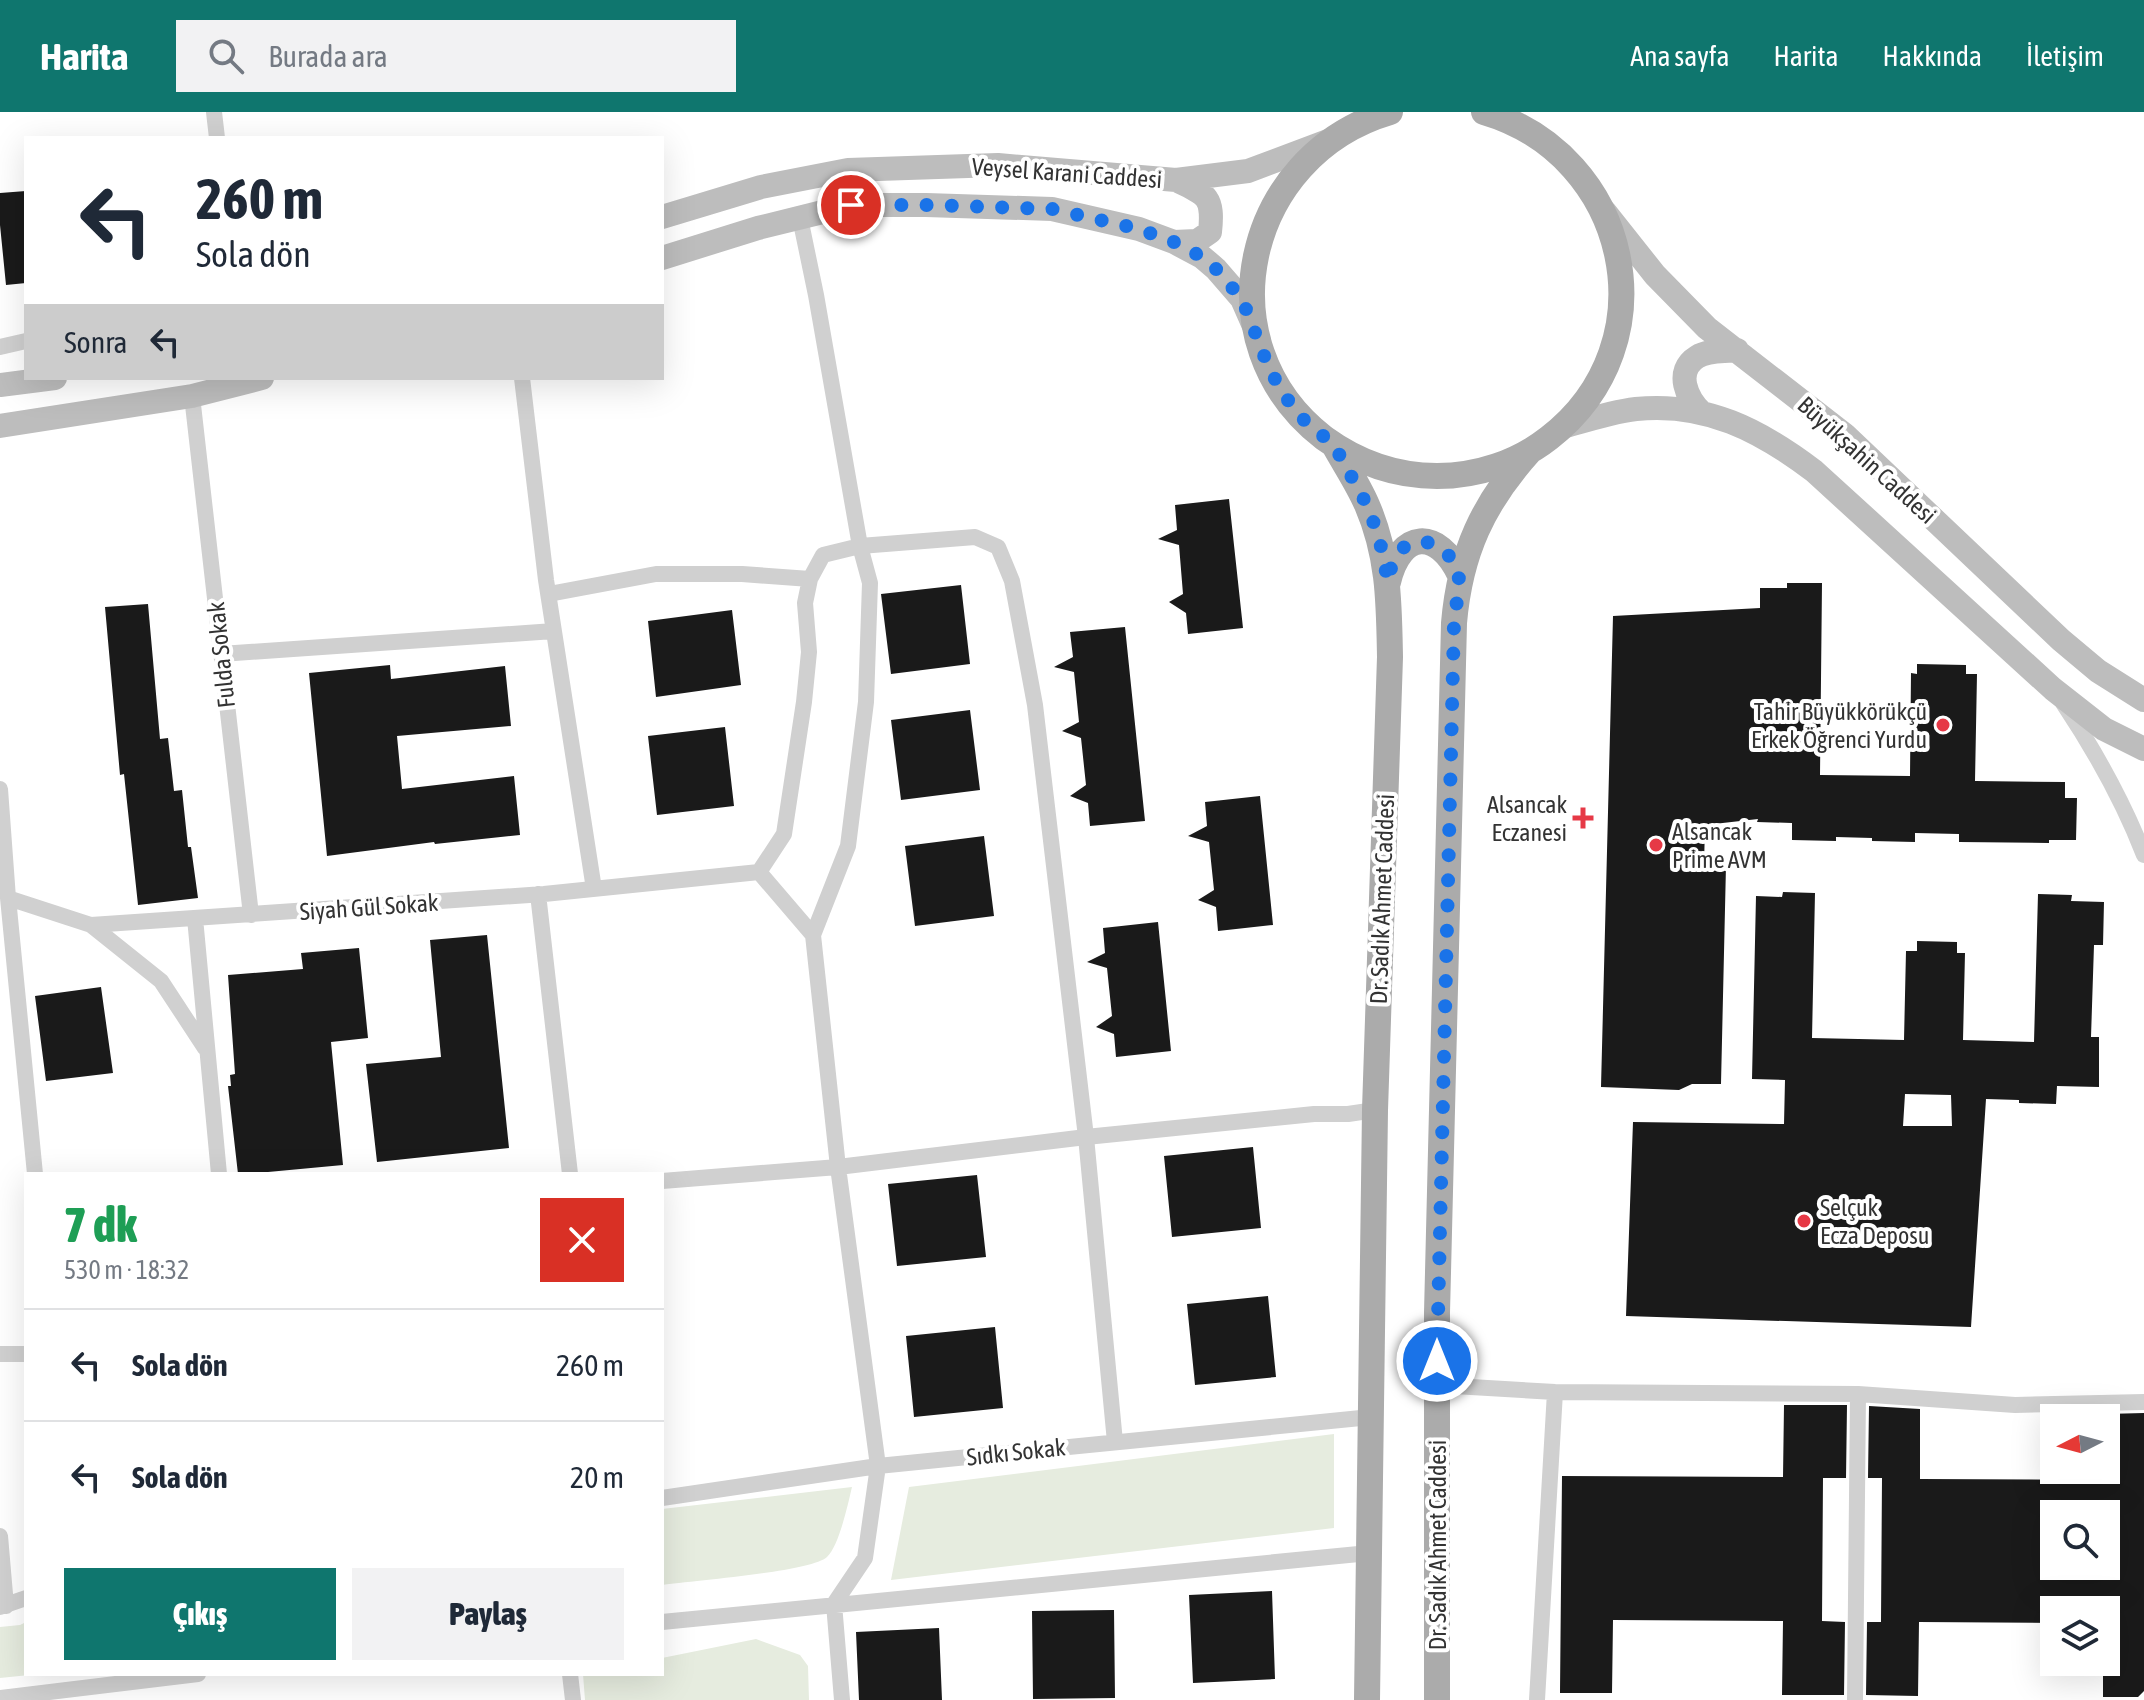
<!DOCTYPE html>
<html lang="tr">
<meta charset="utf-8">
<style>
:root{--surface:#fff;--page:#f2f2f3;--text:#1f2937;--muted:#747a83;--line:#e0e1e3;--accent:#0f766e}
body{margin:0;font-family:"Asap Condensed",sans-serif;background:var(--page);color:var(--text);height:100vh;display:flex;flex-direction:column;font-size:30px;white-space:nowrap}
*{box-sizing:border-box;margin:0}
p{font-size:26px;color:var(--muted)}
.icon{flex:none;width:44px;height:44px;fill:none;stroke:currentColor;stroke-width:2;stroke-linecap:round;stroke-linejoin:round}
.map{position:relative;flex:1;overflow:hidden}
.drawer{position:absolute;left:24px;top:1060px;width:640px;height:504px;display:flex;flex-direction:column;background:var(--surface);border-radius:0px;box-shadow:0 8px 32px #0002}
.drawer>*{flex:none}
.banner{position:absolute;left:24px;top:24px;width:640px;height:244px;border-radius:0px;box-shadow:0 8px 32px #0002;background:#fff;color:var(--text);overflow:hidden}
.needle{width:52px;rotate:264deg}
.fabs{position:absolute;left:2040px;top:1292px;display:grid;gap:16px}
.fabs a{display:grid;place-items:center;width:80px;height:80px;border-radius:0px;background:var(--surface);box-shadow:0 8px 32px #0002;font-size:40px}
.pin{position:absolute;display:grid;place-items:center;width:68px;height:68px;color:#fff;margin:-34px;border:4px solid #fff;border-radius:50%;box-shadow:0 2px 8px #0007}
.me{position:absolute;width:88px;margin:-44px;rotate:0deg;stroke-linejoin:round;filter:drop-shadow(0 0 6px #0008)}
.turn{display:flex;align-items:center;gap:28px;height:168px;padding:0 40px;font-size:36px}
.turn .icon{width:104px;height:104px;stroke-width:2.5}
.turn b{display:block;font-size:56px;line-height:68px}
.then{display:flex;align-items:center;height:76px;padding:0 40px;background:#0003;gap:16px;font-size:30px}
.round{display:grid;place-items:center;flex:none;width:84px;height:84px;border-radius:0px;background:var(--page)}
.summary{display:flex;align-items:center;justify-content:space-between;height:136px;padding:0 40px}
h1{font-size:48px;font-weight:800;line-height:60px;color:#1e9e55}
.action{display:flex;gap:16px;margin-top:auto;padding:16px 40px}
.action a{flex:1;height:92px;border-radius:0px;background:var(--accent);color:#fff;font-size:32px;font-weight:800;line-height:92px;text-align:center}
.action a+a{background:var(--page);color:var(--text)}
ul{padding:0;list-style:none}
li{display:flex;align-items:center;gap:24px;height:112px;padding:0 40px;border-top:2px solid var(--line)}
li div{flex:1}
li b{display:block;font-size:30px}
li em{font-style:normal}
header{display:flex;align-items:center;gap:48px;box-sizing:border-box;height:112px;padding:0 40px;background:var(--accent);color:#fff}
header strong{font-size:38px}
nav{display:flex;gap:44px;margin-inline-start:auto;font-size:28px}
.search{width:560px;height:72px;background:var(--page);display:flex;align-items:center;gap:20px;box-sizing:border-box;padding:0 28px;border-radius:0px;color:var(--muted);font-size:30px}
.map>svg:first-child{display:block}
.green{fill:#e6ecdf}
.building{fill:#1a1a1a;fill-rule:evenodd}
.lines{fill:none;stroke-linecap:round;stroke-linejoin:round}
.street{stroke:#d0d0d0;stroke-width:16}
.secondary{stroke:#bdbdbd;stroke-width:24}
.primary{stroke:#ababab;stroke-width:26}
.route{stroke:#1a73e8;stroke-width:14;stroke-dasharray:0 25.2}
.poi-dot{fill:#e63946;stroke:#fff;stroke-width:3}
.labels{text-anchor:middle;dominant-baseline:central;stroke-width:8;stroke-linejoin:round;paint-order:stroke}
.street-label{font-size:24px;fill:#333;stroke:#fff}
.poi-label{font-size:24px;fill:#333;stroke:#fff;text-anchor:end}
</style>
<header>
<strong>Harita</strong>
<div class="search"><svg class="icon" aria-label="search" viewBox="0 0 24 24"><circle cx="10" cy="10" r="6"/><path d="M15 15l6 6"/></svg>Burada ara</div>
<nav><a>Ana sayfa</a><a>Harita</a><a>Hakkında</a><a>İletişim</a></nav>
</header>
<div class="map">
<svg width="2144" height="1588" viewBox="0 0 2144 1588">
<rect width="100%" height="100%" fill="#fff"/>
<path class="green" d="M1334 1322V1416L891 1468 909 1375Z
M852 1375C848 1392 839 1434 827 1445 811 1460 690 1469 662 1473V1397Z
M26 1510V1562H39L0 1566V1515L20 1513Z
M756 1527 800 1543 808 1554 809 1588H585L583 1562H662V1546Z"/>
<path class="building" d="M26 79V171L6 173 0 113V81Z
M1229 387 1243 516 1188 522 1186 501 1169 490 1183 482 1179 433 1158 427 1177 418 1175 393Z
M1787 471H1822L1820 663 1910 664 1911 561 1917 562V552L1966 553V562H1977L1975 669 2065 670V686H2077L2076 728H2049V731L1959 730V722L1915 721V730L1872 729V726L1836 725V729L1792 728V711L1757 710 1758 707 1705 713 1704 754 1726 753 1721 972H1692L1679 978 1601 975 1613 504 1760 496V476H1787Z
M961 473 970 552 891 562 881 482Z
M148 492 160 627 168 626 174 679 182 678 188 735H191L198 786 138 793 124 662 120 663 105 495Z
M732 498 741 573 656 585 648 509Z
M1125 515 1145 709 1090 714 1088 691 1070 684 1086 673 1081 626 1062 619 1079 610 1074 560 1054 555 1073 545 1070 520Z
M390 553 391 567 505 554 511 614 397 624 402 677 514 664 520 723 435 732 434 730 327 744 309 561Z
M970 598 980 678 901 688 891 608Z
M725 615 734 694 657 703 648 624Z
M1260 684 1273 813 1218 819 1216 795 1198 788 1214 778 1209 730 1188 724 1207 714 1205 690Z
M984 724 994 804 915 814 905 734Z
M1783 780 1815 781 1812 926 1904 928 1906 839H1917V829L1957 830V841H1965L1963 928 2034 930 2038 782 2072 783 2071 789 2104 790 2103 833H2094L2091 925H2099V975L2057 974 2056 992 2019 991V988L1986 987 1971 1215 1626 1204 1633 1010 1784 1012 1785 968 1752 967 1756 784 1782 785ZM1905 982 1951 983 1952 1014H1903Z
M1158 810 1171 939 1116 945 1114 922 1096 915 1112 904 1107 856 1087 850 1105 841 1103 816Z
M487 823 509 1036 377 1050 366 952 441 945 430 828Z
M359 836 368 926 331 930 343 1053 268 1060V1062H238L228 974H231L230 963 235 962 228 863 303 857 301 841Z
M101 875 113 961 46 969 35 884Z
M1253 1035 1261 1116 1172 1125 1164 1044Z
M977 1063 986 1145 897 1154 888 1072Z
M1268 1184 1276 1265 1195 1273 1187 1192Z
M995 1215 1003 1296 914 1305 906 1224Z
M1784 1293H1847L1846 1366H1823L1822 1509 1845 1510 1844 1583H1782L1783 1509 1613 1508 1612 1581H1560L1562 1364 1783 1365Z
M1869 1294 1920 1297V1367L2104 1368V1358H2106V1302L2144 1301V1579L2138 1585H2103V1550H2106V1498H2054V1511L1919 1510 1918 1584 1866 1583 1867 1510H1881L1882 1366H1868ZM2054 1402H2106V1454H2054Z
M1272 1479 1275 1567 1193 1571 1189 1483Z
M1114 1498 1115 1586 1033 1587 1032 1499Z
M939 1516 942 1588H859L856 1520Z"/>
<g class="lines">
<path class="street" d="M214 0 217 26
M800 106 816 183 860 434 870 471 866 590 848 734 813 823 838 1055 878 1354 865 1446 834 1492 842 1588
M0 235 26 229
M522 266 546 468 594 777
M192 284 251 803
M549 482 656 462H742L810 467
M221 542 554 519
M2063 591C2095 639 2123 689 2144 743
M0 677 8 786 35 1062
M759 760 784 722 804 590 809 540 805 491 810 467 823 443 860 434 975 425 998 435 1012 469 1035 593 1086 1025 1115 1330
M538 782 570 1062
M8 786 91 813 544 782 759 760 813 823
M195 806 219 1062
M91 813 161 869 205 936
M662 1069 838 1055 1086 1025 1314 1002H1348L1375 998
M0 1242H26
M1437 1273 1555 1280 1858 1282 1855 1588
M1858 1282 2015 1293 2144 1290
M662 1386 878 1354 1371 1305
M0 1424 6 1494
M0 1495 26 1486
M662 1510 1369 1441
M570 1562 573 1588
M0 1586 198 1562
M1537 1588 1555 1280"/>
<path class="secondary" d="M1605 100 1655 163 1707 216 1845 323 2061 528 2098 559 2144 588
M662 105 761 75 848 58 998 53 1176 68 1248 59 1328 29
M1174 130 1197 129 1210 120C1214 84 1206 82 1176 68
M662 146 758 116 851 93H926L1052 97 1139 117 1174 130 1202 145 1216 157 1242 187 1253 212
M0 273 55 266
M1702 301C1687 287 1674 259 1697 245 1708 238 1724 240 1737 238
M0 314 192 284 262 266
M1563 315C1587 308 1611 300 1636 297 1706 290 1760 318 1814 359L2053 577 2104 617 2144 637"/>
<path class="primary" d="M1390 0C1244 43 1201 231 1324 326 1357 350 1396 364 1437 364 1477 364 1517 351 1549 326 1672 231 1630 43 1484 0
M1334 333C1345 353 1358 372 1367 393 1389 444 1389 491 1390 545L1375 998 1367 1588
M1388 470C1400 418 1438 416 1460 463
M1437 1588V1201L1454 511C1460 441 1483 391 1530 339"/>
</g>
<g class="lines">
<path class="route" d="M851 93H926L1052 97 1139 117 1174 130 1202 145 1216 157 1242 187 1270 259 1291 293 1304 308 1334 333 1367 393 1379 425 1388 470C1390 460 1392 448 1399 440 1419 417 1451 436 1458 460 1461 469 1455 500 1454 511L1437 1249"/>
</g>
<g class="poi-dot">
<circle cx="1943" cy="613" r="8"/>
<path d="M1579 694h8v8h8v8h-8v8h-8v-8h-8v-8h8z"/>
<circle cx="1656" cy="733" r="8"/>
<circle cx="1804" cy="1109" r="8"/>
</g>
<g class="labels">
<g class="street-label">
<text transform="translate(1067 61) rotate(4)">Veysel Karani Caddesi</text>
<text transform="translate(1867 348) rotate(42)">Büyükşahin Caddesi</text>
<text transform="translate(221 543) rotate(-96)">Fulda Sokak</text>
<text transform="translate(1382 787) rotate(-88)">Dr. Sadık Ahmet Caddesi</text>
<text transform="translate(369 795) rotate(-4)">Siyah Gül Sokak</text>
<text transform="translate(1016 1340) rotate(-6)">Sıdkı Sokak</text>
<text transform="translate(1437 1433) rotate(-90)">Dr. Sadık Ahmet Caddesi</text>
</g>
<g class="poi-label">
<text x="1927" y="599">Tahir Büyükkörükçü<tspan x="1927" dy="28">Erkek Öğrenci Yurdu</tspan></text>
<text x="1567" y="692">Alsancak<tspan x="1567" dy="28">Eczanesi</tspan></text>
<text x="1672" y="719" text-anchor="start">Alsancak<tspan x="1672" dy="28">Prime AVM</tspan></text>
<text x="1820" y="1095" text-anchor="start">Selçuk<tspan x="1820" dy="28">Ecza Deposu</tspan></text>
</g>
</g>
</svg>
<div class="fabs">
<a><svg class="needle" viewBox="-14 -14 28 28"><path d="M0-13l5 13h-10z" fill="#e53935"/><path d="M0 13l5-13h-10z" fill="#747a83"/></svg></a>
<a><svg class="icon" aria-label="search" viewBox="0 0 24 24"><circle cx="10" cy="10" r="6"/><path d="M15 15l6 6"/></svg></a>
<a><svg class="icon" aria-label="layers" viewBox="0 0 24 24"><path d="M12 4l9 5-9 5-9-5zM3 14l9 5 9-5"/></svg></a>
</div>
<div class="pin" style="left:851px;top:93px;background:#d93025"><svg class="icon" aria-label="arrive" viewBox="0 0 24 24"><path d="M6 21V4h12l-3 4 3 4H6"/></svg></div>
<svg class="me" style="left:1437px;top:1249px" viewBox="-20 -20 40 40"><circle r="17" fill="#1a73e8" stroke="#fff" stroke-width="3"/><path d="M0-11L8 9 0 5-8 9z" fill="#fff"/></svg>
<div class="banner">
<div class="turn"><svg class="icon" aria-label="left" viewBox="0 0 24 24"><path d="M17 20v-9H6M10 6l-5 5 5 5"/></svg><div><b>260 m</b>Sola dön</div></div>
<div class="then">Sonra<svg class="icon" aria-label="left" viewBox="0 0 24 24"><path d="M17 20v-9H6M10 6l-5 5 5 5"/></svg></div>
</div>
<section class="drawer">
<div class="summary"><div><h1>7 dk</h1><p>530 m · 18:32</p></div><a class="round" style="background:#d93025;color:#fff"><svg class="icon" aria-label="close" viewBox="0 0 24 24"><path d="M6 6l12 12M18 6L6 18"/></svg></a></div>
<ul>
<li><svg class="icon" aria-label="left" viewBox="0 0 24 24"><path d="M17 20v-9H6M10 6l-5 5 5 5"/></svg><div><b>Sola dön</b></div><em>260 m</em></li>
<li><svg class="icon" aria-label="left" viewBox="0 0 24 24"><path d="M17 20v-9H6M10 6l-5 5 5 5"/></svg><div><b>Sola dön</b></div><em>20 m</em></li>
</ul>
<div class="action"><a>Çıkış</a><a>Paylaş</a></div>
</section>
</div>
